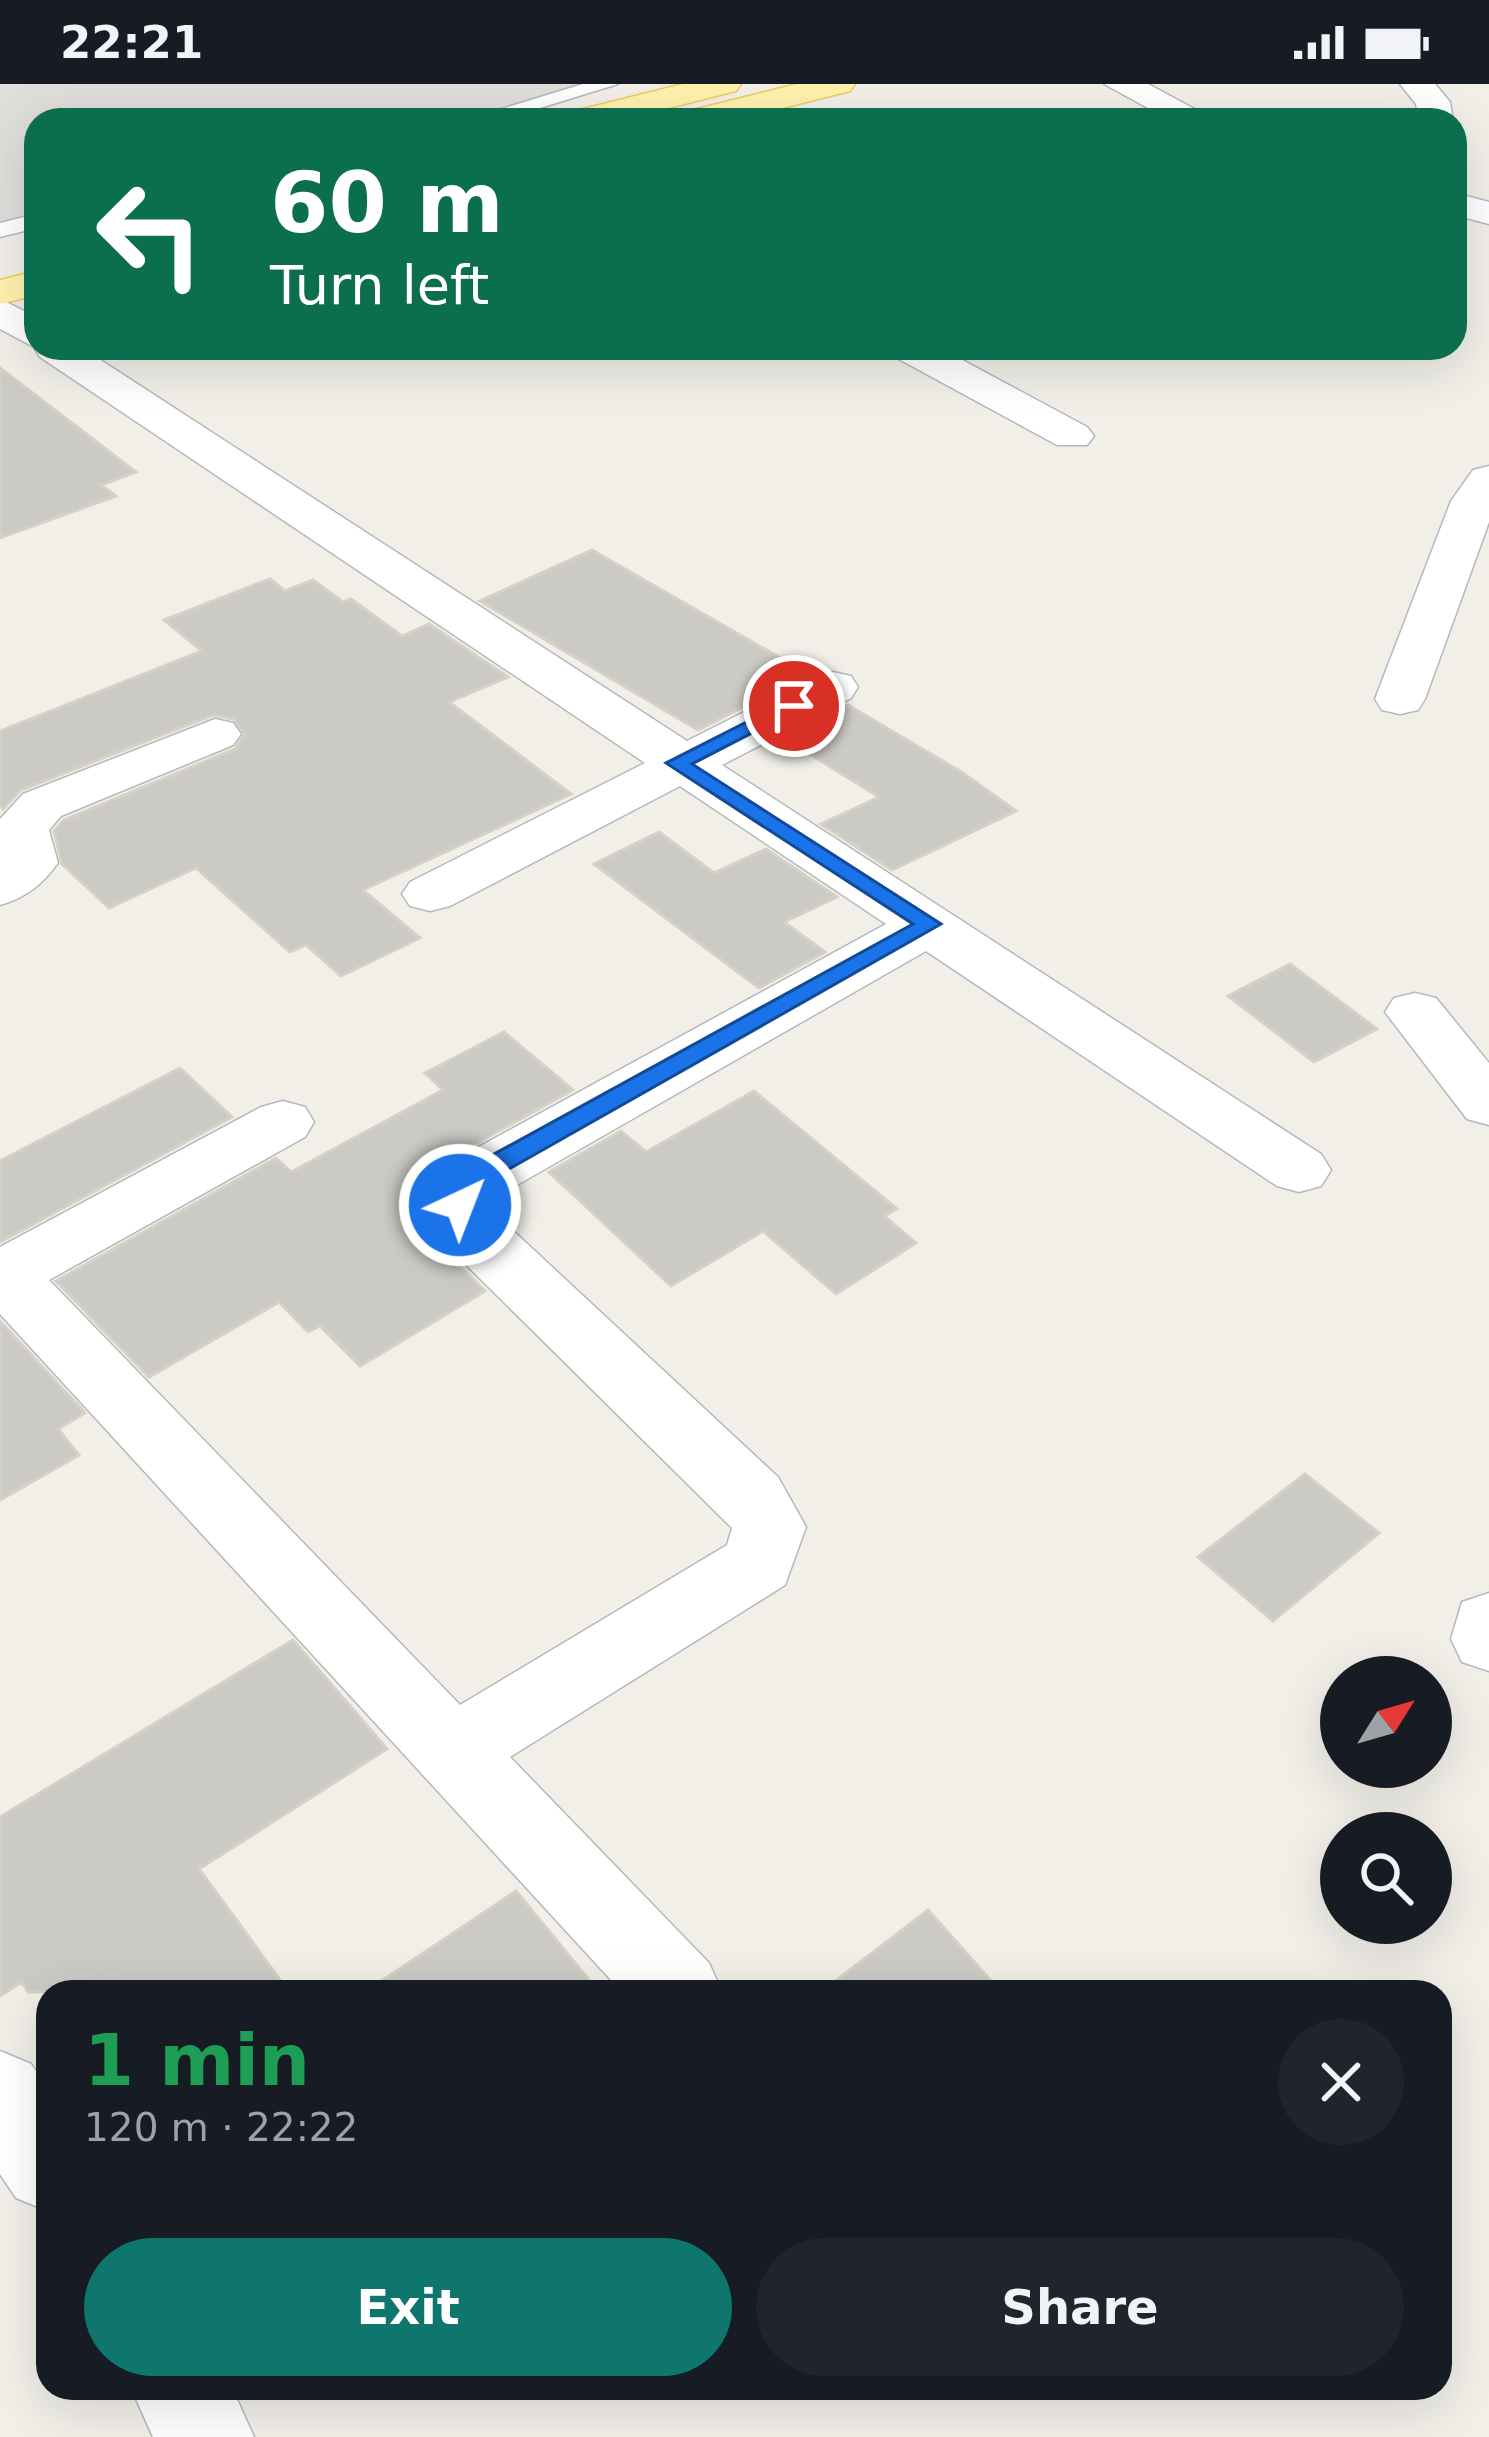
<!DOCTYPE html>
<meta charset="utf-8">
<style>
:root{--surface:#171b24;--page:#20242c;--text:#f1f3f6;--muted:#9ea1a6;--accent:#0f766e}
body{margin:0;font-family:"DejaVu Sans",sans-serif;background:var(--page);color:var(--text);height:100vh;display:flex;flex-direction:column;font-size:45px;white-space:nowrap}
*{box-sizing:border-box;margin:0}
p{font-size:39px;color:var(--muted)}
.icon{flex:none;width:66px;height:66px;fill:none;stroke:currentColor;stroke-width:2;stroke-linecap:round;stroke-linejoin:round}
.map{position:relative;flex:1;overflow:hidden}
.side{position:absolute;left:36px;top:1896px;width:1416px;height:420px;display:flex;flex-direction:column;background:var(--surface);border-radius:36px;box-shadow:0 12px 48px #0002}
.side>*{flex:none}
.banner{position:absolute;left:24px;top:24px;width:1443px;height:252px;border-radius:36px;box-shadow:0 12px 48px #0002;background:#0b6e4f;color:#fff;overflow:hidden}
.needle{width:78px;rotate:53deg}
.controls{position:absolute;left:1320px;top:1572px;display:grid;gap:24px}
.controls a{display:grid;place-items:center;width:132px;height:132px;border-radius:50%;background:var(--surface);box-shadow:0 12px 48px #0002;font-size:60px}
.pin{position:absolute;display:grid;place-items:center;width:102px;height:102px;color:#fff;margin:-51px;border:6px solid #fff;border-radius:50%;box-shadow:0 3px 12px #0007}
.me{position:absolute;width:132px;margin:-66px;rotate:43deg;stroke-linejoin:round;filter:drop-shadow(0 0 9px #0008)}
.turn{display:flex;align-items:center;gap:42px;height:252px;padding:0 48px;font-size:54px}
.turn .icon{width:156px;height:156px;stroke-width:2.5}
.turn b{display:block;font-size:84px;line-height:102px}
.round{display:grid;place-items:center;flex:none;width:126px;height:126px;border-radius:63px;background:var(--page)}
.headline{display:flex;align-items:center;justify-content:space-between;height:204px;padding:0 48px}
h1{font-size:72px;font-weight:700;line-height:90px;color:#1e9e55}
.action{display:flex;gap:24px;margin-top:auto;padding:24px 48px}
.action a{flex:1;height:138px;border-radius:72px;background:var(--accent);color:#fff;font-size:48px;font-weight:700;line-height:138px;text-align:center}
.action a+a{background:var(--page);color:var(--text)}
.status{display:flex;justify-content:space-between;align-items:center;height:84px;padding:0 60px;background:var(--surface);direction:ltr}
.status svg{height:33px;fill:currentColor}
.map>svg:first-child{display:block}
.industrial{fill:#e0deda}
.building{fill:#cccac5;stroke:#d6d1c6;stroke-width:3}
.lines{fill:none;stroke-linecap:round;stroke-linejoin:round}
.lane-casing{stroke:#b5b8bc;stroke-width:3}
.street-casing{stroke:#b5b8bc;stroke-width:3}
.primary-casing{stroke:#f2c960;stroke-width:3}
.lane{fill:#fff;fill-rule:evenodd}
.street{fill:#fff;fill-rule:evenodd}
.primary{fill:#fff2af;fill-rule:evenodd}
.route{fill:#1a73e8;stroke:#114b97;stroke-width:3}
</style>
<div class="status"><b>22:21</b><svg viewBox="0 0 49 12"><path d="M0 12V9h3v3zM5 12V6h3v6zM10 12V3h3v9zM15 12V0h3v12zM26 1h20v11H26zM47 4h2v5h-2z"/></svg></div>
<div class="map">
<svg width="1489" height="2353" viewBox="0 0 1489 2353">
<rect width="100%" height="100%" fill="#f1efe8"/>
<path class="industrial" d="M0 0H609L463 36H36V141L0 150Z"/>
<path class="building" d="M0 284 136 388 101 401 116 412 0 454Z
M592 466 808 590 698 646 480 517Z
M270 495 285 507 313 496 343 518 351 515 402 552 429 540 508 593 449 618 571 710 363 806 420 854 341 892 306 861 290 868 196 784 109 824 62 780 54 747 64 736 235 665 245 650 234 635 213 631 21 706 3 725 0 721V647L202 567 164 536Z
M848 621 963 689 1016 727 892 786 821 740 879 713 784 654Z
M659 748 714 789 766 765 837 813 784 838 825 868 759 904 594 780Z
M1290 880 1377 945 1314 978 1228 912Z
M504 948 573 1006 462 1067 431 1100 427 1117 418 1122 424 1138 442 1166 485 1207 360 1282 320 1242 308 1248 279 1218 149 1293 56 1197 276 1074 291 1088 443 1006 425 989Z
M180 984 232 1033 0 1158V1077Z
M754 1007 897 1125 884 1132 916 1159 836 1210 763 1147 671 1202 549 1088 621 1047 646 1068Z
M0 1237 85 1329 58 1345 79 1371 0 1416Z
M1305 1390 1379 1449 1273 1537 1198 1473Z
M293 1556 387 1665 199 1785 289 1908H28L22 1898 0 1912V1733Z
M516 1807 599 1908H365Z
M928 1826 1001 1908H821Z"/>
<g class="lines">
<g class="lane-casing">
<path id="lane" d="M583 0H618L501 36H465Z
M36 130V144L0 153V139Z"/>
</g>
<g class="street-casing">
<path id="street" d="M1104 0H1148L1215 36H1170Z
M1400 0H1435L1450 18 1453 36H1419L1416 20Z
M1455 109 1489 118V140L1455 131Z
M0 215 36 233V264H82L687 657 815 592 833 588 851 592 858 603 851 614 722 681 1321 1070 1331 1086 1321 1102 1299 1108 1277 1102 926 867 496 1113 494 1129 778 1393 806 1443 785 1501 510 1673 709 1879 722 1908H622L0 1230V1163L261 1023 283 1017 305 1023 314 1038 305 1053 49 1196 460 1621 727 1461 732 1444 437 1152 428 1136 434 1103 464 1071 886 840 680 702 450 822 430 827 410 822 402 810 410 798 645 679 40 273 34 263 0 245Z
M889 264H940L1087 343 1094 352 1087 361H1057L895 273Z
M1489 382V438L1425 615 1418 626 1400 630 1382 626 1375 615 1451 417 1473 386Z
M215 635 233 639 241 650 233 661 61 732 49 746 58 779C43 800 24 815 0 821V735L23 710Z
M1415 909 1436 914 1489 979V1041L1467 1035 1385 928 1394 914Z
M1489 1509V1587L1462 1578 1451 1555 1462 1518Z
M0 1967 31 1980 48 2004V2127L16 2114 0 2090Z
M131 2304H232L254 2353H153Z"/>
</g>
<g class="primary-casing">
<path id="primary" d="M683 0H741L736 7 621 36H562L567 29Z
M797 0H855L850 7 735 36H676L681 29Z
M36 187V211L0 220V196Z"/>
</g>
<use href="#lane" class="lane"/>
<use href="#street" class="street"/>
<use href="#primary" class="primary"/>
</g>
<path class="route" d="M786 618 804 622 692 680 941 840 495 1093 478 1108 470 1128H451L447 1121 457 1097 476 1080 913 840 666 679Z"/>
</svg>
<div class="controls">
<a><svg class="needle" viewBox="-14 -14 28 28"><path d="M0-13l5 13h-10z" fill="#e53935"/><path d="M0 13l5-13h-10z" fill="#9ea1a6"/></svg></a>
<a><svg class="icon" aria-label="search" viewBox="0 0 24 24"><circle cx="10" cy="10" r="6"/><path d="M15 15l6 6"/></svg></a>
</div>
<div class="pin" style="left:794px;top:622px;background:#d93025"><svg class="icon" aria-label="arrive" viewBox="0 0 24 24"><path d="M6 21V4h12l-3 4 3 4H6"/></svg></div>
<svg class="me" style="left:460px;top:1121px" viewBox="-20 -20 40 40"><circle r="17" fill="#1a73e8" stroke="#fff" stroke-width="3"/><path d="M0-11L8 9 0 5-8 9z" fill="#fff"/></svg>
<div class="banner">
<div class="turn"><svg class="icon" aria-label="left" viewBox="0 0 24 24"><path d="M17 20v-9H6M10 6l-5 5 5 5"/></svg><div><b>60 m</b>Turn left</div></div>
</div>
<section class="side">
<div class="headline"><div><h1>1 min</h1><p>120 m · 22:22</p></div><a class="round"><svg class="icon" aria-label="close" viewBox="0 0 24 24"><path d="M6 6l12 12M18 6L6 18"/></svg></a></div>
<div class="action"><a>Exit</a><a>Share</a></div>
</section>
</div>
